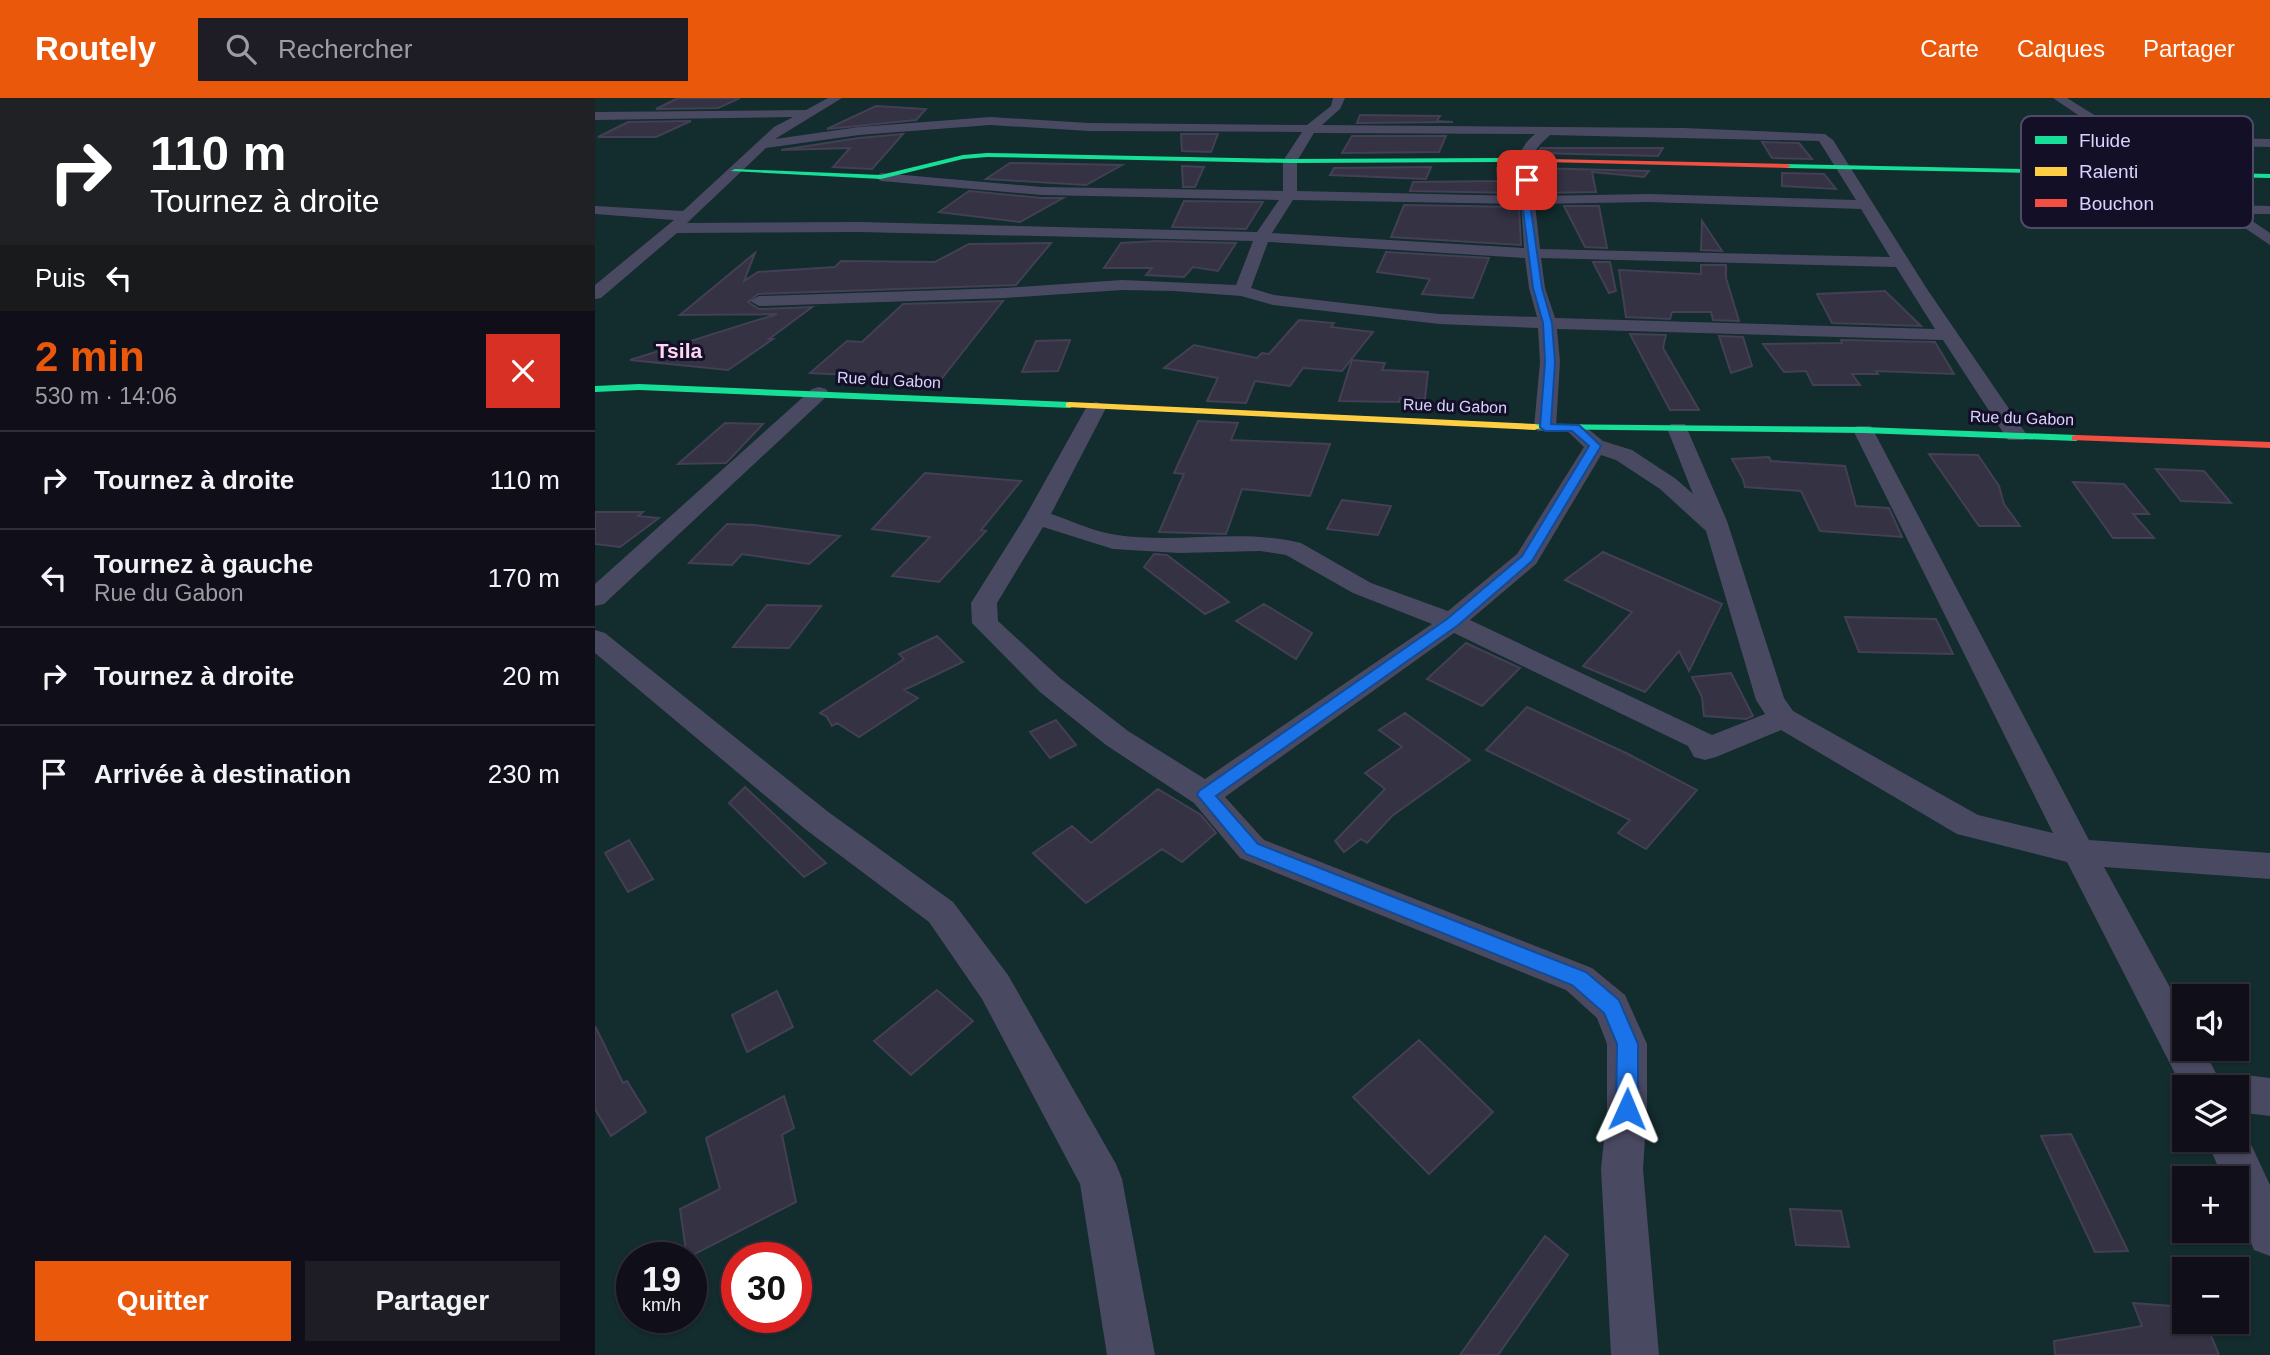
<!DOCTYPE html>
<html lang="fr">
<meta charset="utf-8">
<style>
:root{--surface:#100f19;--page:#1e1d26;--text:#f1f3f6;--muted:#9c9ca2;--line:#302f38;--accent:#ea580c}
body{margin:0;font-family:Arial,sans-serif;background:var(--page);color:var(--text);height:100vh;display:flex;flex-direction:column;font-size:26px;white-space:nowrap}
*{box-sizing:border-box;margin:0}
p{font-size:23px;color:var(--muted)}
.icon{flex:none;width:38px;height:38px;fill:none;stroke:currentColor;stroke-width:2;stroke-linecap:round;stroke-linejoin:round}
.map{position:relative;flex:1;overflow:hidden}
.side{display:flex;flex-direction:column;background:var(--surface);width:595px}
.side>*{flex:none}
.banner{background:#202124;color:#fff;overflow:hidden}
.controls{position:absolute;left:1577px;top:886px;display:grid;gap:14px}
.controls a{display:grid;place-items:center;width:77px;height:77px;border-radius:0px;background:var(--surface);box-shadow:0 2px 5px #0004,0 0 0 2px var(--line);font-size:35px}
.speed{position:absolute;left:21px;top:1144px;display:flex;gap:14px;font-size:35px;font-weight:700;text-align:center}
.speed>*{display:grid;place-content:center;width:91px;height:91px;border-radius:50%;background:var(--surface);box-shadow:0 2px 5px #0004,0 0 0 2px var(--line);line-height:1}
.speed small{font-size:18px;font-weight:400}
.speed .limit{border:10px solid #d22;background:#fff;color:#111}
.pin{position:absolute;display:grid;place-items:center;width:60px;height:60px;color:#fff;margin:-30px;border-radius:14px;box-shadow:0 4px 10px #0006}
.me{position:absolute;width:77px;margin:-38px;rotate:1deg;stroke-linejoin:round;filter:drop-shadow(0 0 5px #0008)}
.turn{display:flex;align-items:center;gap:24px;height:147px;padding:0 35px;font-size:32px}
.turn .icon{width:91px;height:91px;stroke-width:2.5}
.turn b{display:block;font-size:49px;line-height:60px}
.then{display:flex;align-items:center;height:66px;padding:0 35px;background:#0003;gap:14px;font-size:26px}
.round{display:grid;place-items:center;flex:none;width:74px;height:74px;border-radius:0px;background:var(--page)}
.head{display:flex;align-items:center;justify-content:space-between;height:119px;padding:0 35px}
h1{font-size:42px;font-weight:600;line-height:52px;color:var(--accent)}
.button{display:flex;gap:14px;margin-top:auto;padding:14px 35px}
.button a{flex:1;height:80px;border-radius:0px;background:var(--accent);color:#fff;font-size:28px;font-weight:600;line-height:80px;text-align:center}
.button a+a{background:var(--page);color:var(--text)}
ul{padding:0;list-style:none}
li{display:flex;align-items:center;gap:21px;height:98px;padding:0 35px;border-top:2px solid var(--line)}
li div{flex:1}
li b{display:block;font-size:26px}
li em{font-style:normal}
header{display:flex;align-items:center;gap:42px;box-sizing:border-box;height:98px;padding:0 35px;background:var(--accent);color:#fff}
header strong{font-size:33px}
nav{display:flex;gap:38px;margin-inline-start:auto;font-size:24px}
.search{width:490px;height:63px;background:var(--page);display:flex;align-items:center;gap:18px;box-sizing:border-box;padding:0 24px;border-radius:0px;color:var(--muted);font-size:26px}
main{display:flex;flex:1;min-height:0}
.map>svg:first-child{display:block}
.green{fill:#132c2d;fill-rule:evenodd}
.building{fill:#343243;stroke:#433f54;stroke-width:2}
.lines{fill:none;stroke-linecap:round;stroke-linejoin:round}
.street{fill:#4a4962;fill-rule:evenodd}
.fast{fill:#16e098;fill-rule:evenodd}
.slow{fill:#ffcf43;fill-rule:evenodd}
.jam{fill:#f24e42;fill-rule:evenodd}
.route{fill:#1a73e8;stroke:#114b97;stroke-width:2}
.labels{text-anchor:middle;dominant-baseline:central;stroke-width:6;stroke-linejoin:round;paint-order:stroke}
.far-street-label{font-size:16px;fill:#d9d4ff;stroke:#130f26}
.far-district-label{font-size:21px;font-weight:bold;fill:#ffd6f0;stroke:#130f26}
.key{fill:#130f26;stroke:#4e4a67;stroke-width:2}
.key-label{font-size:19px;fill:#d9d4ff}
</style>
<header>
<strong>Routely</strong>
<div class="search"><svg class="icon" aria-label="search" viewBox="0 0 24 24"><circle cx="10" cy="10" r="6"/><path d="M15 15l6 6"/></svg>Rechercher</div>
<nav><a>Carte</a><a>Calques</a><a>Partager</a></nav>
</header>
<main>
<section class="side">
<div class="banner">
<div class="turn"><svg class="icon" aria-label="right" viewBox="0 0 24 24"><path d="M7 20v-9h11M14 6l5 5-5 5"/></svg><div><b>110 m</b>Tournez à droite</div></div>
<div class="then">Puis<svg class="icon" aria-label="left" viewBox="0 0 24 24"><path d="M17 20v-9H6M10 6l-5 5 5 5"/></svg></div>
</div>
<div class="head"><div><h1>2 min</h1><p>530 m · 14:06</p></div><a class="round" style="background:#d93025;color:#fff"><svg class="icon" aria-label="close" viewBox="0 0 24 24"><path d="M6 6l12 12M18 6L6 18"/></svg></a></div>
<ul>
<li><svg class="icon" aria-label="right" viewBox="0 0 24 24"><path d="M7 20v-9h11M14 6l5 5-5 5"/></svg><div><b>Tournez à droite</b></div><em>110 m</em></li>
<li><svg class="icon" aria-label="left" viewBox="0 0 24 24"><path d="M17 20v-9H6M10 6l-5 5 5 5"/></svg><div><b>Tournez à gauche</b><p>Rue du Gabon</p></div><em>170 m</em></li>
<li><svg class="icon" aria-label="right" viewBox="0 0 24 24"><path d="M7 20v-9h11M14 6l5 5-5 5"/></svg><div><b>Tournez à droite</b></div><em>20 m</em></li>
<li><svg class="icon" aria-label="arrive" viewBox="0 0 24 24"><path d="M6 21V4h12l-3 4 3 4H6"/></svg><div><b>Arrivée à destination</b></div><em>230 m</em></li>
</ul>
<div class="button"><a>Quitter</a><a>Partager</a></div>
</section>
<div class="map">
<svg width="1675" height="1257" viewBox="0 0 1675 1257">
<rect width="100%" height="100%" fill="#161421"/>
<path class="green" d="M0 0H1675V1257H0ZM1589 898H1642V950H1589ZM1589 989H1642V1041H1589ZM1589 1080H1642V1132H1589ZM37 1160H96V1220H37ZM142 1160H201V1220H142ZM1589 1171H1642V1223H1589Z"/>
<path class="building" d="M83 0H145L123 10 61 11Z
M281 8 331 11 321 22 232 31Z
M765 17 845 18 842 23 858 24 762 25Z
M96 23 61 39H3L33 24Z
M308 36 277 71 238 69 255 50 186 52 264 40Z
M586 36H623L616 54 587 53Z
M757 38H851L844 54 747 55Z
M1167 44 1204 45 1217 61 1177 60Z
M946 50H1068L1063 58 942 55Z
M415 65 527 67 491 87 391 81Z
M587 68 609 69 600 89H588Z
M836 69 831 81 735 77 739 70Z
M902 70H921L923 95 815 93 818 84 903 83Z
M939 70 1054 73 1049 79 997 74 1001 94 942 95Z
M1187 75 1229 76 1241 91 1187 88Z
M374 93 447 100H468L425 124 344 114Z
M589 103 668 104 651 131 577 129Z
M809 107 924 109 926 147 796 139Z
M969 108H1004L1012 150 990 149Z
M1107 123 1127 153 1106 152Z
M562 143 641 145 623 173 598 169 589 179 551 177 557 170H509L526 145Z
M456 145 421 187 163 196 153 204 164 211 217 209 174 241H178L133 272 35 262 182 216 85 217 160 155 149 183 163 174 240 169 246 163 340 164 374 146Z
M791 154 894 160 878 200 827 196 835 181 782 174Z
M998 164H1015L1021 193 1014 195Z
M1106 167H1131V180L1144 223 1118 222 1116 214H1077L1075 221 1031 219 1024 172 1106 176Z
M1290 193 1326 228 1237 225 1222 196Z
M408 203 344 284 271 283 276 278 215 275 252 243 267 244 308 206Z
M704 222 739 225 736 229 778 234 747 273 708 270 695 288 660 283 651 305 612 303 623 280 569 270 599 247 662 260 667 255 674 256Z
M1035 236 1071 237 1068 250 1104 312H1075Z
M1124 238 1148 239 1157 268 1136 275Z
M475 242 463 273 427 274 441 243Z
M1246 242 1340 244 1359 276 1281 273 1283 276H1257L1265 287H1218L1211 273 1189 274 1168 246 1247 245Z
M757 262 790 265 787 272 833 274 830 301 805 300 804 304 744 303Z
M603 323 643 325 636 342 735 346 715 398 647 391 631 436 564 434 589 376 579 375Z
M130 325 168 326 131 365 83 366Z
M1334 356 1383 357 1404 388 1409 406 1425 428H1384Z
M1174 359 1176 363 1250 368 1261 408 1294 410 1307 439 1225 433 1206 393 1150 389 1148 381 1137 361Z
M1561 371 1609 373 1636 405 1586 403Z
M330 375 426 383 386 432 391 433 344 484 297 478 335 439 277 431Z
M1478 384 1529 386 1554 416H1538L1559 440H1518Z
M747 402 796 408 783 437 732 431Z
M0 414H48L43 418 64 420 25 449 0 446Z
M132 426 160 427 245 438 214 466 147 456 137 467 94 465Z
M1008 454 1127 506 1094 573 1084 553 1050 594 988 568 1037 514 970 482Z
M559 456 572 457 634 504 610 516 549 469Z
M669 506 717 535 701 561 641 523Z
M172 507 226 508 194 550 138 549Z
M1250 519 1341 521 1358 556 1264 554Z
M342 538 368 564 309 592 323 600 264 639 242 625 237 628 232 619 225 615 309 561 304 556Z
M871 545 925 570 887 608 832 581Z
M1136 575 1158 618 1151 621 1109 618 1107 599 1097 579Z
M932 609 1033 656 1102 692 1051 751 1023 735 1035 722 891 652Z
M810 615 875 662 797 718 772 745 766 741 749 754 740 743 790 691 770 675 807 649 784 632Z
M461 622 481 647 455 660 435 634Z
M150 689 231 765 209 779 134 705Z
M563 691 606 717 621 735 587 764 567 751 491 805 438 755 477 728 496 745Z
M34 742 58 781 33 794 10 755Z
M342 892 378 923 316 977 279 943Z
M182 893 198 929 152 954 137 917Z
M0 928 28 985 32 983 51 1014 16 1038 0 1011Z
M824 942 898 1014 834 1076 758 999Z
M189 998 199 1030 187 1037 201 1104 92 1160 85 1111 125 1091 111 1040Z
M1476 1036 1533 1153 1500 1154 1446 1038Z
M1195 1111 1246 1113 1254 1149 1201 1147Z
M950 1138 973 1157 903 1257H865Z
M1538 1205 1589 1209V1223H1610L1624 1257H1460L1459 1243 1547 1228Z"/>
<g class="lines">
<path class="street" d="M233 0H247L180 41 264 29 395 19 494 25 712 27 736 8 738 0H750L745 11 727 27 1089 30 1230 36 1238 42 1332 191 1432 337 1429 342H1413L1348 242 962 231 965 264 961 329 957 333H943L939 329 945 264 943 230 844 226 678 207 646 198 579 193 527 192 410 200 164 208 155 203 164 198 410 190 527 182 641 187 658 143 264 134 82 135 6 200 0 201V187L79 122 0 116V108L88 113 179 29 198 19 0 22V14L211 12ZM395 27 494 33 707 34 688 63V93L447 89 286 75 279 79 286 83 447 97 684 102 662 134 264 124 92 125 171 50 264 37ZM719 35 940 36C918 53 924 73 926 98L702 93V63ZM955 37 1224 43 1261 102 1054 96 940 98C937 66 929 60 955 37ZM698 102 926 106 929 150 677 135ZM1054 104 1266 111 1295 159 945 151 940 106ZM673 144 930 160 934 190 942 219 844 216 679 197 656 190ZM946 160 1301 169 1340 231 960 220 950 190Z
M1458 0H1472L1533 38 1675 41V49L1544 46 1633 107 1675 108V116H1647L1675 135V147Z
M224 289 231 291 234 295 231 299 9 506 0 508V486L217 291Z
M501 304 508 306 511 310 456 416C477 423 500 434 522 437 583 446 646 430 706 445L776 485 853 513 922 456 989 349 969 330 973 326H987L1008 343 1037 352 1081 381 1098 396 1072 330 1076 326H1090L1132 423 1189 600 1198 613 1383 717 1458 735 1258 332 1262 328H1276L1494 742 1675 755V781L1509 769 1589 915V950H1608L1626 985 1628 981 1642 976 1675 980V1018L1642 1014V989H1589V993L1472 764 1362 736 1186 632 1121 659 1110 662 1099 659 1093 648 859 535 630 699 669 742 997 870 1030 897 1052 946V1011L1048 1071 1064 1257H1016L1006 1071 1012 1011V946L1002 920 971 892 645 760 599 705 511 647 445 594 377 525 376 505 430 419 491 310 494 306ZM1006 357 1021 362 1065 391 1111 433 1161 602 1170 616 1117 637 875 522 941 466ZM448 429 518 451 584 455 665 453 691 457 758 495 837 526 610 681 533 633 465 580 403 523 402 505Z
M0 532 10 535 232 713 358 804 413 877 521 1066 527 1081 560 1257H512L485 1086 387 901 334 824 210 731 0 555Z
M1642 1024 1647 1027 1675 1087V1158L1659 1152 1642 1111V1080H1628L1611 1041H1642Z"/>
<path class="fast" d="M392 55 695 61 907 60 910 62 907 64 695 65 392 59 368 61 286 81 136 73 140 71 286 77 368 57Z
M1189 66 1675 76V80L1192 70Z
M44 286 475 304 480 307 475 310 44 292 0 294V288Z
M940 326 1269 329 1481 337 1487 340 1481 343 1269 335 936 331 934 329Z"/>
<path class="slow" d="M475 304 940 326 946 329 940 332 471 309V305Z"/>
<path class="jam" d="M907 60 1192 66 1196 68 1192 70 905 63Z
M1481 337 1675 344V350L1477 342V338Z"/>
</g>
<path class="route" d="M932 80 936 82 939 102 936 112 947 190 957 225 960 264 956 326 984 327 1006 348 937 463 862 528 621 698 663 746 991 874 1024 902 1043 946V1011L1039 1018 1032 1021 1024 1018 1021 1011 1022 946 1009 915 977 887 651 756 602 697 604 693 852 521 927 458 994 348 977 333H950L945 329 950 264 948 225 938 190 928 112 931 102 929 82Z"/>
<g class="labels">
<g class="far-street-label">
<text transform="translate(294 282) rotate(3)">Rue du Gabon</text>
<text transform="translate(860 308) rotate(2)">Rue du Gabon</text>
<text transform="translate(1427 320) rotate(2)">Rue du Gabon</text>
</g>
<g class="far-district-label">
<text x="84" y="252">Tsila</text>
</g>
</g>
<rect x="1426" y="18" width="232" height="112" rx="10" class="key"/>
<rect x="1440" y="38" width="32" height="8" fill="#16e098"/>
<rect x="1440" y="69" width="32" height="9" fill="#ffcf43"/>
<rect x="1440" y="101" width="32" height="8" fill="#f24e42"/>
<g class="key-label">
<text x="1484" y="49">Fluide</text>
<text x="1484" y="80">Ralenti</text>
<text x="1484" y="112">Bouchon</text>
</g>
</svg>
<div class="controls">
<a><svg class="icon" aria-label="sound" viewBox="0 0 24 24"><path d="M4 9h4l5-4v14l-5-4H4zM17 9q2 3 0 6"/></svg></a>
<a><svg class="icon" aria-label="layers" viewBox="0 0 24 24"><path d="M12 4l9 5-9 5-9-5zM3 14l9 5 9-5"/></svg></a>
<a>+</a>
<a>−</a>
</div>
<div class="speed"><div>19<small>km/h</small></div><div class="limit">30</div></div>
<div class="pin" style="left:932px;top:82px;background:#d93025"><svg class="icon" aria-label="arrive" viewBox="0 0 24 24"><path d="M6 21V4h12l-3 4 3 4H6"/></svg></div>
<svg class="me" style="left:1032px;top:1011px" viewBox="-20 -20 40 40"><path d="M0-17L14 15 0 8-14 15z" fill="#1a73e8" stroke="#fff" stroke-width="4"/></svg>
</div>
</main>
